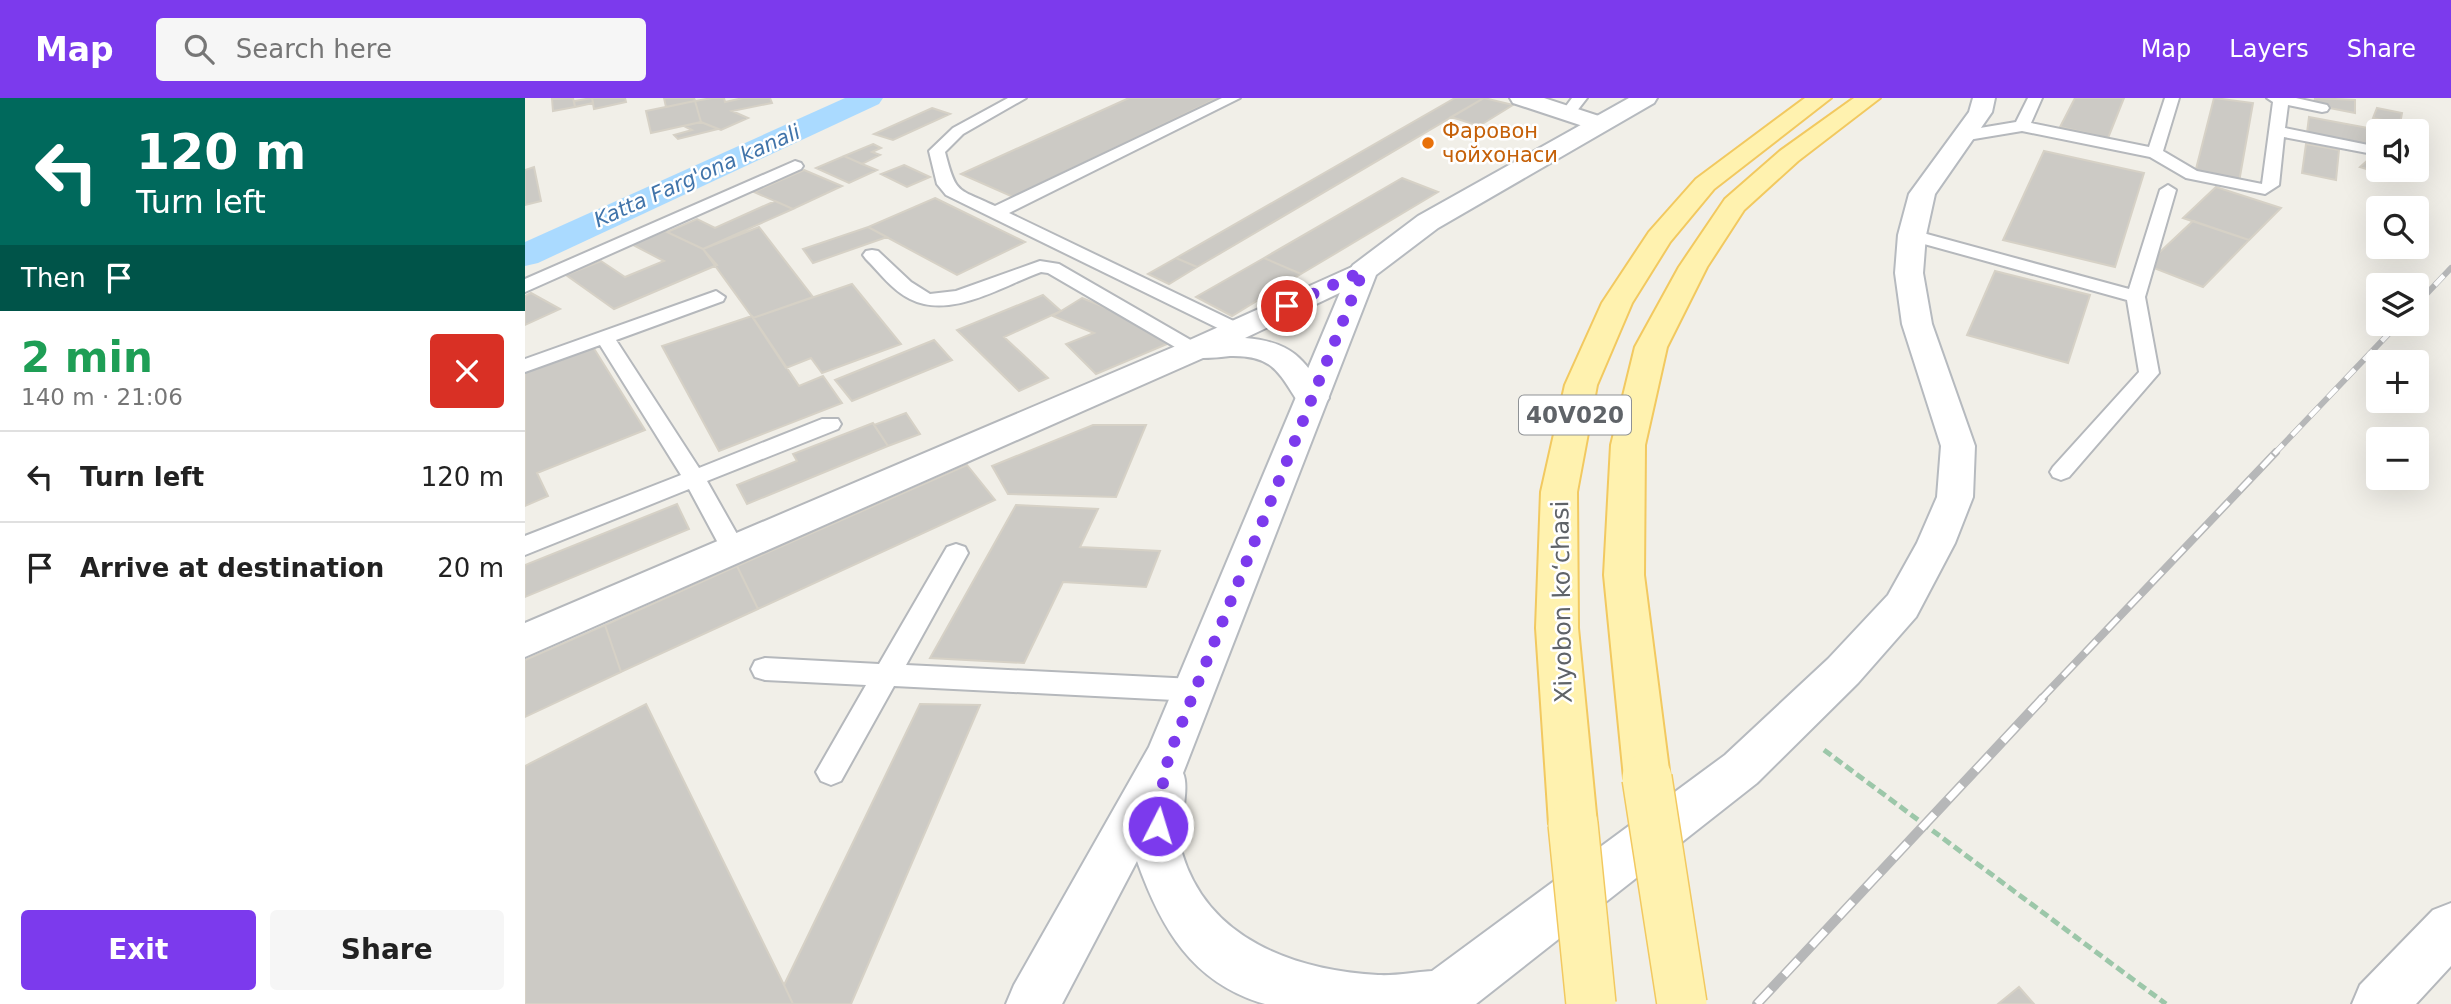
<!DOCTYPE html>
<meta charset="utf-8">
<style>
:root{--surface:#fff;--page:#f6f6f6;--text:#222;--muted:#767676;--line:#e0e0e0;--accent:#7c3aed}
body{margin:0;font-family:"DejaVu Sans",sans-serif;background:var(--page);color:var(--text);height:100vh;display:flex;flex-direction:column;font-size:26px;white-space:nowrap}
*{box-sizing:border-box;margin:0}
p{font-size:23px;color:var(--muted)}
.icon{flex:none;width:38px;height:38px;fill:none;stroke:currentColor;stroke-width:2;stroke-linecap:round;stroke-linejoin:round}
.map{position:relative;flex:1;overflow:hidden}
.sheet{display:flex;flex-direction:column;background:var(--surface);width:525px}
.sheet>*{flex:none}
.hud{background:#00695c;color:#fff;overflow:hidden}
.fabs{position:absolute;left:1841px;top:21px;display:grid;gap:14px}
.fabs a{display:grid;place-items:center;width:63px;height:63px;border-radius:7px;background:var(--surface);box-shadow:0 7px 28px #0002;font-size:35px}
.pin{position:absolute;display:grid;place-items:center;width:60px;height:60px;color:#fff;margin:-30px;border:4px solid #fff;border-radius:50%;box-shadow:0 2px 7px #0007}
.me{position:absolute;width:77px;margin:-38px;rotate:5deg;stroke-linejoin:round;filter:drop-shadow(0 0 5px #0008)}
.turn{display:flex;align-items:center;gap:24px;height:147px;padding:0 21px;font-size:32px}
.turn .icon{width:91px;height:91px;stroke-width:2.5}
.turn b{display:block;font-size:49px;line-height:60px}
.then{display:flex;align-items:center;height:66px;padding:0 21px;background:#0003;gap:14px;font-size:26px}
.round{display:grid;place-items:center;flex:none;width:74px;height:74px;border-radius:7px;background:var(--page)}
.headline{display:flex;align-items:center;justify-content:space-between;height:119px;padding:0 21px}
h1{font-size:42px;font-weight:700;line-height:52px;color:#1e9e55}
.primary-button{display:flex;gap:14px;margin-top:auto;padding:14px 21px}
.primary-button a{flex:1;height:80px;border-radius:7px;background:var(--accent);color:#fff;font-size:28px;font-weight:700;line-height:80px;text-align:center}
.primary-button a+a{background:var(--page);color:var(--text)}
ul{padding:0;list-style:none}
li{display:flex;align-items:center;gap:21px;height:91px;padding:0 21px;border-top:2px solid var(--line)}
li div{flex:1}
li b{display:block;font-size:26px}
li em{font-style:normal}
header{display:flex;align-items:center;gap:42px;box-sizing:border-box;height:98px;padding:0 35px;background:var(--accent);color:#fff}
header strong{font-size:33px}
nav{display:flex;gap:38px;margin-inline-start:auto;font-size:24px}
.search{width:490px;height:63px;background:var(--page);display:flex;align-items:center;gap:18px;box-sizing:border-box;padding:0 24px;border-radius:7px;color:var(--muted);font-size:26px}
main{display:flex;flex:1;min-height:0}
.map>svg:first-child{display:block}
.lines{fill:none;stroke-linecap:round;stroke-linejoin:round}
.canal{fill:#aadaff;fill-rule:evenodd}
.building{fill:#cccac5;stroke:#d6d1c6;stroke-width:2}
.service-casing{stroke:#b5b8bc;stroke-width:4}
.minor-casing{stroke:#b5b8bc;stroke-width:4}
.secondary-casing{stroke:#b6babf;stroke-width:4}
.primary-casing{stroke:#f2c960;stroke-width:4}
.path{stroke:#9cc7a9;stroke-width:5;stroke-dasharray:9 4.5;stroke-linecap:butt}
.service{fill:#fff;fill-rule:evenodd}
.minor{fill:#fff;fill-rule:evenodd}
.secondary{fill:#fff;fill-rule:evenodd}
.primary{fill:#fff2af;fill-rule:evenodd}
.rail-far2-casing{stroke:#b6b7b8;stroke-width:6}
.rail-far1-casing{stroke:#b6b7b8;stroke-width:8}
.rail-casing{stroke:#b6b7b8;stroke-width:10}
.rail-far2{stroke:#fff;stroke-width:4.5;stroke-dasharray:13;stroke-linecap:butt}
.rail-far1{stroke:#fff;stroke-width:5;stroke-dasharray:16;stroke-linecap:butt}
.rail{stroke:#fff;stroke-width:7;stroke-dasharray:20;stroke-linecap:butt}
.primary-bridge-casing{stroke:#f2c960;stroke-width:52;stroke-linecap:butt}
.primary-bridge{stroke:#fff2af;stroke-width:49}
.route{stroke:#7c3aed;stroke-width:12;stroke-dasharray:0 21.6}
.food-dot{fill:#e8710a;stroke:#fff;stroke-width:2.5}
.labels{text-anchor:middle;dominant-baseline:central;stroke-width:5;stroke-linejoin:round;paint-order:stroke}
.far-food-label{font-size:21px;fill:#c56008;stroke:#fff;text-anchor:start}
.far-water-label{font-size:21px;font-style:italic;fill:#4174aa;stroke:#fff}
.shield{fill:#fff;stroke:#8f9295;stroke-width:2}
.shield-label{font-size:23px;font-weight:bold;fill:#5f6368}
.street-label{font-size:24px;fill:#5f6368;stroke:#fff}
</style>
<header>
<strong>Map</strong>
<div class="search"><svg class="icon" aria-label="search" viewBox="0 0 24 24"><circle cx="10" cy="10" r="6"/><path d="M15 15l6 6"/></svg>Search here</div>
<nav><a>Map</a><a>Layers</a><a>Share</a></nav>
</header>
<main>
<section class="sheet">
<div class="hud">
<div class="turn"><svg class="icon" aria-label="left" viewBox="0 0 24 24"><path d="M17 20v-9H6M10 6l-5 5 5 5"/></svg><div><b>120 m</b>Turn left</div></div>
<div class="then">Then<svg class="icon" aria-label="arrive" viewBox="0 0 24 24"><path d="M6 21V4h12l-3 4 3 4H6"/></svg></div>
</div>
<div class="headline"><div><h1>2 min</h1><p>140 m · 21:06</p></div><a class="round" style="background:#d93025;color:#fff"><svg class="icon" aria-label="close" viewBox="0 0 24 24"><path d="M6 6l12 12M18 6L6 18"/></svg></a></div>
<ul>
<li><svg class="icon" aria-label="left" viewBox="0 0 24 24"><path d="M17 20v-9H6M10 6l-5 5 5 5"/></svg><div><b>Turn left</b></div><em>120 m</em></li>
<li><svg class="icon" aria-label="arrive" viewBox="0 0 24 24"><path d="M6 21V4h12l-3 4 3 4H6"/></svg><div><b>Arrive at destination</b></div><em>20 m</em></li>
</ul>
<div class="primary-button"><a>Exit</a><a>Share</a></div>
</section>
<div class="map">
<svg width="1926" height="906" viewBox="0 0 1926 906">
<rect width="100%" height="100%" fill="#f1efe8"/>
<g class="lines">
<path class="canal" d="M320 0H358L354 6 13 165 0 168V144Z"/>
</g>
<path class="building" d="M48 0 50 9 28 13 27 1Z
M67 0 68 5 50 9 49 3Z
M67 0H100L101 4 69 11Z
M139 0H169L170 3 141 9Z
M187 0H199L200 4 218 0H245L247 5 207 13 223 20 196 32 176 24 170 3Z
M604 0H693L488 99 436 76Z
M930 0H959L672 169 651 160Z
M959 0 988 7 954 28 926 19Z
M1550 0H1599L1583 40 1535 29Z
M1689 0 1728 5 1714 84 1670 75Z
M1790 0 1830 2V15L1789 7Z
M170 3 176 24 126 35 121 13Z
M407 10 425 16 368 42 349 36Z
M1852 10 1877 15 1875 26 1848 20Z
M1784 19 1859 33H1853V49L1782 35Z
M176 24 193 31 153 41 149 37 167 32 159 28Z
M348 46 356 50 347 54 355 57 337 66 319 58Z
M1781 46 1814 52 1811 82 1777 75Z
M1519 53 1619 75 1590 169 1478 142Z
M319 58 337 66 352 72 324 85 291 70Z
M1845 60 1853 62V72H1858L1855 75 1835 69Z
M379 67 405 79 382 89 356 76Z
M9 69 16 103 0 107V72Z
M279 72 317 88 268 111 229 94Z
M877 80 913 94 776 176 739 160Z
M1691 89 1756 110 1724 142 1658 120Z
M410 100 500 144 432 177 343 129Z
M250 103 268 111 178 151 142 134 172 121 190 130Z
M1668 123 1724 142 1678 189 1621 167Z
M234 129 288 199 228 220 178 151Z
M343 129 362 139 288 165 278 151Z
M140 133 178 151 192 167 89 211 41 177 76 163 100 179 139 163 106 146Z
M651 160 672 169 644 186 623 176Z
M739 160 776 176 707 218 671 199Z
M1470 173 1565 197 1543 265 1442 237Z
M327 186 376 246 297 275 286 260 261 270 228 220Z
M6 195 35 211 0 227V198Z
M518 197 536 213 479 239 523 280 494 293 432 232Z
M557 200 606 220 642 246 571 276 541 246 569 235 528 218Z
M227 218 274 288 298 278 317 305 194 353 137 248Z
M409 242 427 262 327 303 310 282Z
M68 249 120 332 12 375 23 398 0 408V273Z
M381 315 395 336 363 348 349 327Z
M348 325 363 348 222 406 212 387 272 363 268 356Z
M568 327H621L591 399 483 396 467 368Z
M442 367 470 402 233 511 212 468Z
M152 406 164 431 0 499V467Z
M491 407 573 411 555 449 635 453 621 489 538 484 499 565 405 560Z
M212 468 233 511 96 574 80 527Z
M80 527 96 574 0 619V562Z
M121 606 259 887 268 906H0V668Z
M395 606 455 607 326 906H268L259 887Z
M1494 889 1509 906H1473Z"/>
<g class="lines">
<g class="service-casing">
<path id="service" d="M483 0H501L438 36 420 54C431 97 432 90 470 108L697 0H715L484 115 719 228 722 232 719 236H705L421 97 412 86 404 53 428 30Z
M1047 0H1062L1048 18H1038L1036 15Z
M1503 0H1517L1506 25 1624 49 1640 0H1654L1638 53 1672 73 1737 86 1748 4 1742 0H1771L1802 7 1804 10 1802 13 1797 14 1763 7 1760 30 1853 49V57L1759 39 1754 87 1740 96 1661 80 1625 59 1497 33 1437 43 1429 38 1437 33 1491 24Z
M270 63 276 65 278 68 276 71 0 194V181Z
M1643 87 1651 92 1620 199 1634 275 1544 379 1536 382 1528 379 1525 374 1528 369 1614 274 1602 202 1381 141 1378 137 1387 132 1604 191 1635 92Z
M347 152 353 153 386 184 405 196 431 193 515 163 534 166 676 248 679 252 676 256H662L523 175 516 174C479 187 426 222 385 201 368 193 354 174 341 161L338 157 341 153Z
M191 193 200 199 198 203 91 242 174 370 297 321H313L316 326 313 331 182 383 221 452 218 458 209 461 200 458 164 391 0 457V438L156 377 75 247 0 274V261Z
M431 446 440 449 443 455 381 567 669 581 679 584 683 592 679 600 669 603 369 588 316 683 306 687 296 683 291 674 341 587 240 582 230 579 226 571 230 563 240 560 354 566 422 449Z"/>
</g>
<g class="minor-casing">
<path id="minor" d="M985 0H1019L1083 21 1087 26 1083 31H1067L988 5Z
M838 164 848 167 852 173 848 179 720 240C769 244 779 262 804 300L799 307 787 310 775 307C754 275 749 257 705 258 696 259 687 260 678 260L0 559V525L658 245Z
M1926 805V868L1891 906H1827L1835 887 1908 812Z"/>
</g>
<g class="secondary-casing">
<path id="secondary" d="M1104 0H1132L1129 5 913 130 851 177 658 675C666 692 651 733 657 755 683 842 770 872 853 877 871 878 889 874 907 873L1200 657 1303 561 1363 497 1392 445 1412 399 1416 348 1377 226 1370 175 1373 137 1384 96 1444 14 1448 0H1470L1467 14 1410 96 1401 137 1398 175 1407 226 1450 348 1448 399 1430 445 1391 519 1333 585 1232 685 951 906H740C667 885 636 830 612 763L537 906H481L489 887 624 649 824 173 828 167 893 118Z"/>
</g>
<g class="primary-casing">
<path id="primary" d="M1280 0H1306L1189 91 1145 144 1107 205 1072 287 1052 394 1053 530 1072 726 1065 741 1048 748 1031 741 1024 726 1011 530 1016 394 1040 287 1077 205 1124 134 1171 81Z
M1329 0H1355L1273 63 1219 112 1182 169 1142 249 1120 347 1119 477 1145 680 1138 694 1122 700 1106 694 1099 680 1079 477 1086 347 1110 249 1154 169 1200 101 1255 53Z"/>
</g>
<path class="path" d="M1299 652 1641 906"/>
<use href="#service" class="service"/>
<use href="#minor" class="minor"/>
<use href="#secondary" class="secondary"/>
<use href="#primary" class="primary"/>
<g class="rail-far2-casing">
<path id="rail-far2" d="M1892 206 1926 170
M1749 356 1873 226"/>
</g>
<g class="rail-far1-casing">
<path id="rail-far1" d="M1516 601 1751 354"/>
</g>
<g class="rail-casing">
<path id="rail" d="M1232 906 1518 600"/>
</g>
<use href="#rail-far2" class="rail-far2"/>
<use href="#rail-far1" class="rail-far1"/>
<use href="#rail" class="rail"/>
<g class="primary-bridge-casing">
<path id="primary-bridge" d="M1122 680 1157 906
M1048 726 1066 906"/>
</g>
<use href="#primary-bridge" class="primary-bridge"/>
</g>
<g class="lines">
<path class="route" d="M633 728 634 704 644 657 838 173 762 208"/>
</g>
<circle class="food-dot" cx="903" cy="45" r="7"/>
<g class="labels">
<g class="far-food-label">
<text x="917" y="33">Фаровон<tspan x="917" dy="24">чойхонаси</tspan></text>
</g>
<g class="far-water-label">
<text transform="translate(172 78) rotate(-24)">Katta Farg'ona kanali</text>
</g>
<rect class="shield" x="994" y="297.5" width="112" height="39" rx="5"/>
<g class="shield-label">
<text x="1050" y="317">40V020</text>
</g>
<g class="street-label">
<text transform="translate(1037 504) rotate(-91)">Xiyobon koʻchasi</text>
</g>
</g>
</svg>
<div class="fabs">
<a><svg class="icon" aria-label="sound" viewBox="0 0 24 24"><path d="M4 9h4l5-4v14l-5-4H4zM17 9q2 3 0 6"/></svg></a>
<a><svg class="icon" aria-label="search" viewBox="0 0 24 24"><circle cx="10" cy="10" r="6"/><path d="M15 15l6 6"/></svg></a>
<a><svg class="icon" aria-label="layers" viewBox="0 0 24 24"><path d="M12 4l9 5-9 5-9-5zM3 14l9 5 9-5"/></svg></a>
<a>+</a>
<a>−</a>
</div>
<div class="pin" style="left:762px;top:208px;background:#d93025"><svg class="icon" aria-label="arrive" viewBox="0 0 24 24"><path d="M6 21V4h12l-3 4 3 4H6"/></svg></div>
<svg class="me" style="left:633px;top:728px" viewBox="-20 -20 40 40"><circle r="17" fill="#7c3aed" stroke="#fff" stroke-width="3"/><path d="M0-11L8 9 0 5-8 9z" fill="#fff"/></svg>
</div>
</main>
